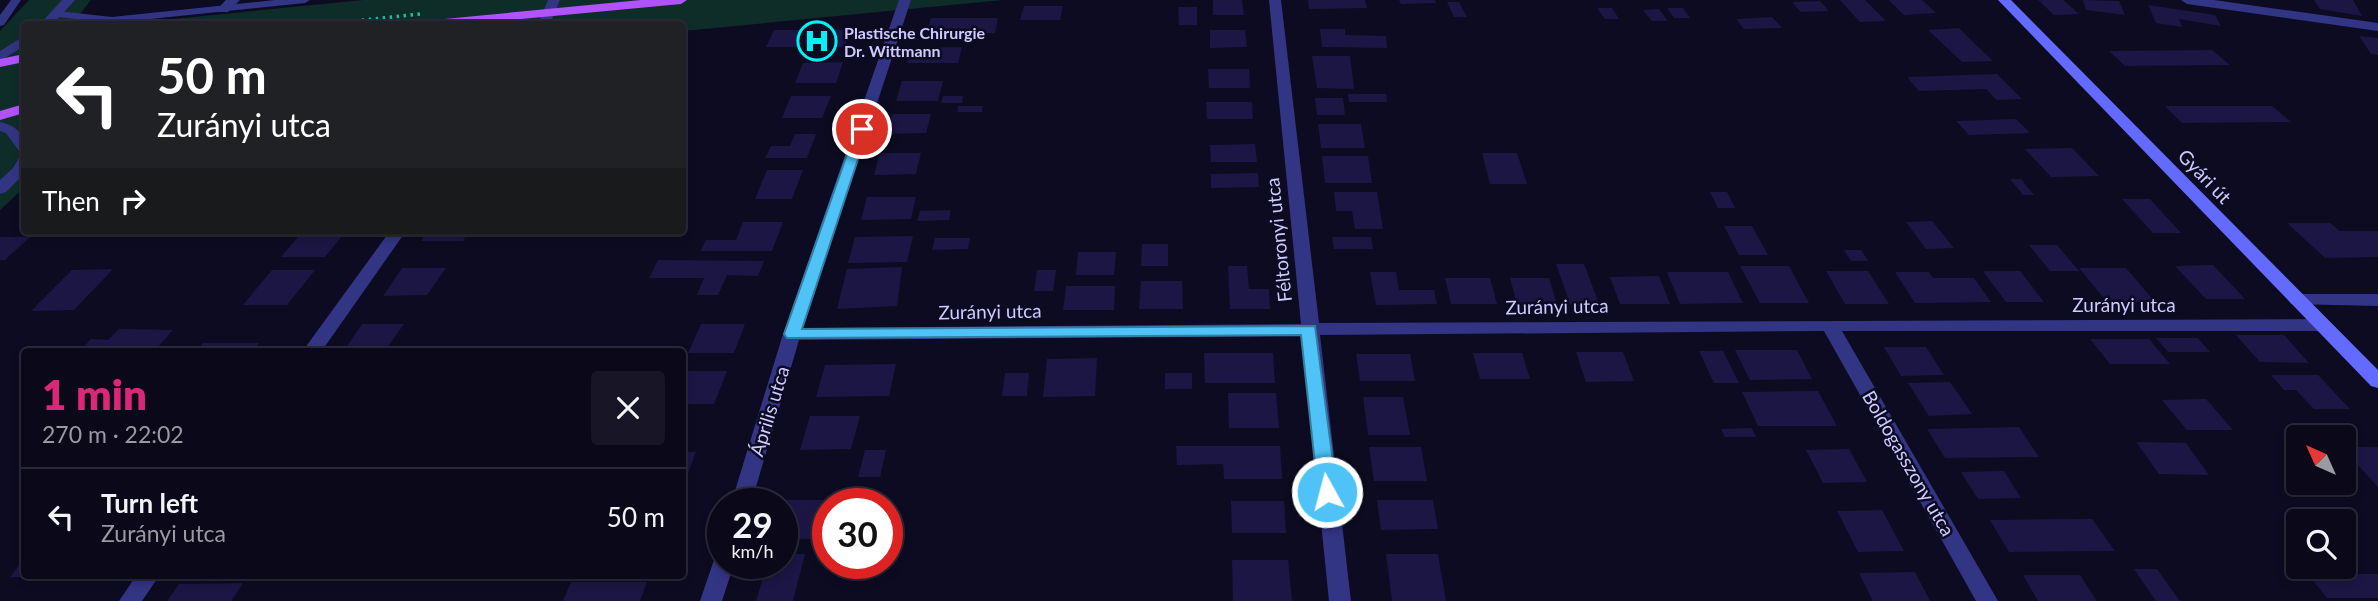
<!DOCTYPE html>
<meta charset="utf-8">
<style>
:root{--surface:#0a0819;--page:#181626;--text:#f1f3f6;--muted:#999aa2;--line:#2a2938;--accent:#db2777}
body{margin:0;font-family:Lato,sans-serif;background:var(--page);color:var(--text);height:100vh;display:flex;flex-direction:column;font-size:26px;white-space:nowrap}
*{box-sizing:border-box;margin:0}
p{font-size:23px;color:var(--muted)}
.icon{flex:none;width:38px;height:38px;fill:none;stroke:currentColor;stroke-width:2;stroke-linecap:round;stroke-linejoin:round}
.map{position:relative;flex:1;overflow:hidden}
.drawer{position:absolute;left:21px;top:348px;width:665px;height:231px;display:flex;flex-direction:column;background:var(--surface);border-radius:7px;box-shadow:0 4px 10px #0003,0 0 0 2px var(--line)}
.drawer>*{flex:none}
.hud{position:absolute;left:21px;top:21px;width:665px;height:214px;border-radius:7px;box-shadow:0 4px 10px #0003,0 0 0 2px var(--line);background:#202124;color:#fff;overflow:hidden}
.needle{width:46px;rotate:315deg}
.controls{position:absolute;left:2286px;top:425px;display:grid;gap:14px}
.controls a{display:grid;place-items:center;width:70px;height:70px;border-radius:7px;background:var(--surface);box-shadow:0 4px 10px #0003,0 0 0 2px var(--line);font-size:35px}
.speed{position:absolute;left:707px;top:488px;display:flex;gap:14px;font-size:35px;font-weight:700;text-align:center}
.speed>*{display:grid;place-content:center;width:91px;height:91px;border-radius:50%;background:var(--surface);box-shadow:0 4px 10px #0003,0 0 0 2px var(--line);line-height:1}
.speed small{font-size:18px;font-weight:400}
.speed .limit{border:10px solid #d22;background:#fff;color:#111}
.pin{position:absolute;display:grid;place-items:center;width:60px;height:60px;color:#fff;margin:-30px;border:4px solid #fff;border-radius:50%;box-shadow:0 2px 7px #0007}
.me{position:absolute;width:77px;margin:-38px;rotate:353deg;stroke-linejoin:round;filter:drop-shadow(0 0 5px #0008)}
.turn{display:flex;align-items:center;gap:24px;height:147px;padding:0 21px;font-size:32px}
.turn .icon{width:91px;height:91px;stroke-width:2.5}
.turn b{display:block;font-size:49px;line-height:60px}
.then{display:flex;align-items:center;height:66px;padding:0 21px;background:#0003;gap:14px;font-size:26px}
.round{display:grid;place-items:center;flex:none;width:74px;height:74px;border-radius:7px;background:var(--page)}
.summary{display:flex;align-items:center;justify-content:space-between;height:119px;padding:0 21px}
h1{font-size:42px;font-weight:800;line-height:52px;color:var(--accent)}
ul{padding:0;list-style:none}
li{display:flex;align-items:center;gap:21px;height:98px;padding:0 21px;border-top:2px solid var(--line)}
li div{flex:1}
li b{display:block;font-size:26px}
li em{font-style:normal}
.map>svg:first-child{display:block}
.green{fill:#0e2c28}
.building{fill:#1b1644}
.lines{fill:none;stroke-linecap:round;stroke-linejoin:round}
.path{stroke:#24bba6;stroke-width:3.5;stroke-dasharray:2.5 4.5;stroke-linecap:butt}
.lane{fill:#323584;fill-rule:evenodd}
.street{fill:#323584;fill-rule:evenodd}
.secondary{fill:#626aff;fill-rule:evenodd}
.primary{fill:#b152ff;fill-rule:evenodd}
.route{fill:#4fc3f7;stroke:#337fa1;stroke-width:2}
.labels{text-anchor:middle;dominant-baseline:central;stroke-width:5;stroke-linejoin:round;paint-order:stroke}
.far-poi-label{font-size:16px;font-weight:bold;fill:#cdcbff;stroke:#0d0b21;text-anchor:start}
.street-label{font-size:19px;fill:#cdcbff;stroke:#0d0b21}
</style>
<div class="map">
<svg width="2378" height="601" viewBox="0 0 2378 601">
<rect width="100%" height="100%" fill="#0d0b21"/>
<path class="green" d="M29 0H91L72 24H24V188L0 210V31Z
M363 0H1003L683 31 682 24H122Z"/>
<path class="building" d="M1213 0H1242L1244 15H1213Z
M1308 0H1365L1367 8 1309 9Z
M1399 0H1435L1436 3 1401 4Z
M1840 0H1865L1886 21 1860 22Z
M1889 0H1922L1936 13 1904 15Z
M2038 0H2063L2079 14 2054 15Z
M2083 0 2119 1 2125 15 2086 10Z
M2314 0H2353L2362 16 2320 9Z
M1820 1 1829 11 1801 12 1792 2Z
M1447 2H1459L1467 17H1454Z
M2148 5 2215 15 2221 26 2179 19 2182 27 2156 23Z
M1024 6H1063L1060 20H1020Z
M1178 7H1197V25H1179Z
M1597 8H1612L1619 19H1605Z
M1667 8H1683L1690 18H1674Z
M1659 9 1668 21H1652L1643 10Z
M1772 17 1782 28 1744 29 1736 19Z
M931 18H998L995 33 927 34Z
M1959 28 1975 44 1993 61 1962 62 1928 30Z
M1320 29H1345V35L1386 36 1387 48 1322 47Z
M774 30H851L845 47H766Z
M1210 30H1245L1247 47 1210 48Z
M2359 36 2378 38V55L2371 54Z
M962 47 958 63H907L912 48Z
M2212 50 2230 65 2125 66 2109 51Z
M1312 56H1350L1354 89 1317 88Z
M843 62 836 83H795L803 63Z
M1208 69H1249L1250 88H1209Z
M1997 74 2022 99 1997 100 1986 89 1919 91 1907 77Z
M902 81H943L938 101H896Z
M1348 94H1386L1387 102H1349Z
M791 96H831L822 118H782Z
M943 96H963L962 103H941Z
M1315 98H1343L1345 115H1317Z
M1206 102H1252L1253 119H1207Z
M958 106H983L982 112H957Z
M2165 106H2272L2291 122 2182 123Z
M892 114H931L926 133 886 134Z
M2016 119 2030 133 1969 135 1956 121Z
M1318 124H1361L1365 148H1321Z
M795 134H816L807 158H765L771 146H790Z
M1255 144 1257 162H1211L1210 145Z
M2072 148 2099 176 2051 177 2025 149Z
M880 153H921L916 174 874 175Z
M1482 153H1517L1527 184H1490Z
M1322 156H1368L1372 183H1325Z
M767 170H803L792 199H755Z
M1258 173 1259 187 1211 188V174Z
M2010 179H2021L2034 195H2023Z
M1334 192H1377L1383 229H1355L1352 211H1336Z
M1710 192H1727L1735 208H1718Z
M867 197H916L911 219 861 220Z
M2122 199H2150L2181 233H2153Z
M951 210 949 220 917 221 920 211Z
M1932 221 1954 248 1926 249 1906 222Z
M743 222H783L772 251H701L706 240H736Z
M2287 223H2330L2340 231H2378V257L2325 258Z
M1724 226H1752L1768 255H1739Z
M303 231H346L325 257H281Z
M428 231H469L463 241H421Z
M913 236 907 262 848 263 855 237Z
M0 237H30L5 260H0Z
M1332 237H1371L1373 249H1334Z
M935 238H970L968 249 932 250Z
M1142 244H1168V266H1141Z
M2029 245H2057L2079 271H2050Z
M1844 250H1861L1868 261H1851Z
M1078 252H1116L1114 275H1076Z
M658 260 764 261 758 276 727 275 718 295H697L704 278H649Z
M1556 264H1584L1599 304H1570Z
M2213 265 2245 299H2206L2175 266Z
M1228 266H1247L1249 289H1269L1270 309H1230Z
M1740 266H1789L1809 303H1760Z
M902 267 897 306 837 309 847 269Z
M402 268H446L427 295 383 296Z
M2079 268H2126L2155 302H2107Z
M113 269 74 310 31 311 72 270Z
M272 270H315L287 305H243Z
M1037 270H1056L1053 291H1034Z
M1826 271H1868L1889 304H1845Z
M1983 271H2020L2044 302H2006Z
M1370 272H1396L1399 290H1434L1437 304 1376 305Z
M1667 272H1728L1743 303 1680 304Z
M1895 272H1929L1933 278H1974L1991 302 1915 303Z
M1659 276 1670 304H1620L1610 277Z
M1445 278H1490L1497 304H1451Z
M1510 278H1549L1557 304H1517Z
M1141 281H1182L1183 309H1139Z
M1066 286H1115L1114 310H1063Z
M362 324H404L387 348 345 349Z
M701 324H745L734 353H688Z
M119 329 173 330 157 348 132 347 127 352H79L91 339 108 340Z
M2236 335H2284L2309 363 2260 362Z
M2156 338H2198L2210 352H2168Z
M2090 339H2149L2170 364H2110Z
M203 343H259L252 352H195Z
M1884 347H1926L1944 375 1901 376Z
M1735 350H1797L1812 379 1750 380Z
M1699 351H1723L1739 383H1714Z
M1576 352H1623L1634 381 1586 382Z
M1204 353H1273L1275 383H1205Z
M1473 353H1522L1530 379H1480Z
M1356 354H1410L1415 381H1360Z
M1097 358 1095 396 1043 397 1047 359Z
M896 364 889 396 816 397 825 365Z
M682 371H727L714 404H682Z
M1005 373H1029L1027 396H1002Z
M1165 373H1192V389H1165Z
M2271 375H2318L2350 409H2314L2296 390H2284Z
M1950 382 1972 414 1929 416 1908 383Z
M1818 391 1837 426H1758L1742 392Z
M1228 393H1276L1279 428H1229Z
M1363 397H1403L1410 435H1368Z
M2206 399 2233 430H2187L2162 400Z
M810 416H860L851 449 800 450Z
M2019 427 2039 457 1945 458 1927 429Z
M1752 428 1756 437H1725L1721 429Z
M2136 442 2186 443 2209 475 2159 474Z
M1176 446H1280L1282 479H1224L1223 464 1177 465Z
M1369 447H1421L1427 481H1374Z
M2343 447H2378V487L2343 449Z
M1849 449 1867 482 1823 483 1806 450Z
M865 450H886L880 477H858Z
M682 452H696L683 487H682Z
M2004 471 2021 498 1978 499 1961 472Z
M785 500H826L816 539H782Z
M1377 500H1433L1438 529 1381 530Z
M1231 501H1284L1286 533H1232Z
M1882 510 1904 551 1858 552 1837 511Z
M2092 519 2115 551 2009 552 1990 520Z
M782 554H805L793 601H756L767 564H782Z
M1386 554H1438L1446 601H1392Z
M24 559V577H10Z
M1232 560H1288L1292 601H1233Z
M2134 569H2157L2180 601H2156Z
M1915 572 1930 601H1873L1859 573Z
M2308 574H2378V598H2327Z
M2023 575H2080L2097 601H2038Z
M571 582H647L640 601H563Z
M243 583 231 601H167L179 584Z"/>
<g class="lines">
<path class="path" d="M327 24 420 14"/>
<path class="lane" d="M11 0H21L4 25 0 26V15Z
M275 0H310L305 3 112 23 58 17 53 14 58 11 112 17Z"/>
<path class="street" d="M62 0H75L53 24H40Z
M226 0H240L228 12H218L217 9Z
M548 0H560L550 24H538Z
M899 0H911L803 328 1301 324 1269 0H1281L1319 323 2322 319 2331 325 2322 331H1842L1998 601H1976L1824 331 1320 335 1351 601H1329L1302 336 799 340 751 504H731L783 334Z
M2181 0H2214L2378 23V31L2187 4Z
M24 36V46L0 61V51Z
M0 122C18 126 24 134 24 152L19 151 6 133 0 131Z
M24 156V174L6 192 0 194V180L13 168 19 158Z
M390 231H406L321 352H302Z
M2297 294H2378V306L2291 304 2288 300Z
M723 554V564H734L722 601H700L715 557Z
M136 576H159L142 601H119Z"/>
<path class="secondary" d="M1998 0H2011L2378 370V388L2371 386Z"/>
<path class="primary" d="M641 0H687L681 4 469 24H427L434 20Z
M24 54V62L0 67V59Z
M24 104V113L0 120V111Z"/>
</g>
<path class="route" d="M857 126 868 129 802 329 1315 326 1337 492 1334 498H1321L1318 492 1301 335 787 338 784 334Z"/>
<defs>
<g id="hospital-ring" transform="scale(2.0125)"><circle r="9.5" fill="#0d0b21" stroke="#00f1f6" stroke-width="1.5"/><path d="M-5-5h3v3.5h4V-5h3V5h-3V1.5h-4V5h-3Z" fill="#00f1f6"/></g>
</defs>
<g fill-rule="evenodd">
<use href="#hospital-ring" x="817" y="41"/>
</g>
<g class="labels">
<g class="far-poi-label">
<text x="844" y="32">Plastische Chirurgie<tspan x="844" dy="18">Dr. Wittmann</tspan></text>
</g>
<g class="street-label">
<text transform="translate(2205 176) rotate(46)">Gyári út</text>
<text transform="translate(1278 240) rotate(-96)">Féltoronyi utca</text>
<text x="2124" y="304">Zurányi utca</text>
<text transform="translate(1557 306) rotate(-1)">Zurányi utca</text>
<text transform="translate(990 311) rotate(-1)">Zurányi utca</text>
<text transform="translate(769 411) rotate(-73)">Április utca</text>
<text transform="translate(1909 463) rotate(60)">Boldogasszony utca</text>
</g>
</g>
</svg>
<div class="controls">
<a><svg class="needle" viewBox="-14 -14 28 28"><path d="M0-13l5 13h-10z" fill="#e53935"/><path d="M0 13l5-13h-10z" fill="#999aa2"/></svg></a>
<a><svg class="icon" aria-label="search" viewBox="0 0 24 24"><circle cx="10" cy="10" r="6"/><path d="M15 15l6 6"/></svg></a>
</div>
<div class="speed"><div>29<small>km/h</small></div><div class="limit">30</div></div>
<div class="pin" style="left:862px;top:129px;background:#d93025"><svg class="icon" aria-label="arrive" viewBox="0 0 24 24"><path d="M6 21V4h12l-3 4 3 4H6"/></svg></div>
<svg class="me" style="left:1327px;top:492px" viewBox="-20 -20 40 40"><circle r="17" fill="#4fc3f7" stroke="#fff" stroke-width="3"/><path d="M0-11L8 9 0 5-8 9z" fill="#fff"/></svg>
<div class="hud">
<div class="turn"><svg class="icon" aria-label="left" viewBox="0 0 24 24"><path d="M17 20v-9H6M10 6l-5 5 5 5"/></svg><div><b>50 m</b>Zurányi utca</div></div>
<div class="then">Then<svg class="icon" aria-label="right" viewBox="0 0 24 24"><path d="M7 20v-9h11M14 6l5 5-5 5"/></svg></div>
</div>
<section class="drawer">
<div class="summary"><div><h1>1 min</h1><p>270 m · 22:02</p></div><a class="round"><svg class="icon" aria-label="close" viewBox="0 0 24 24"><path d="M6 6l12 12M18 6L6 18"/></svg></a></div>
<ul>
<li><svg class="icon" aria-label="left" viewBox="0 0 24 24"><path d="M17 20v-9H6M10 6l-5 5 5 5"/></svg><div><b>Turn left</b><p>Zurányi utca</p></div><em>50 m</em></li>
</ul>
</section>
</div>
